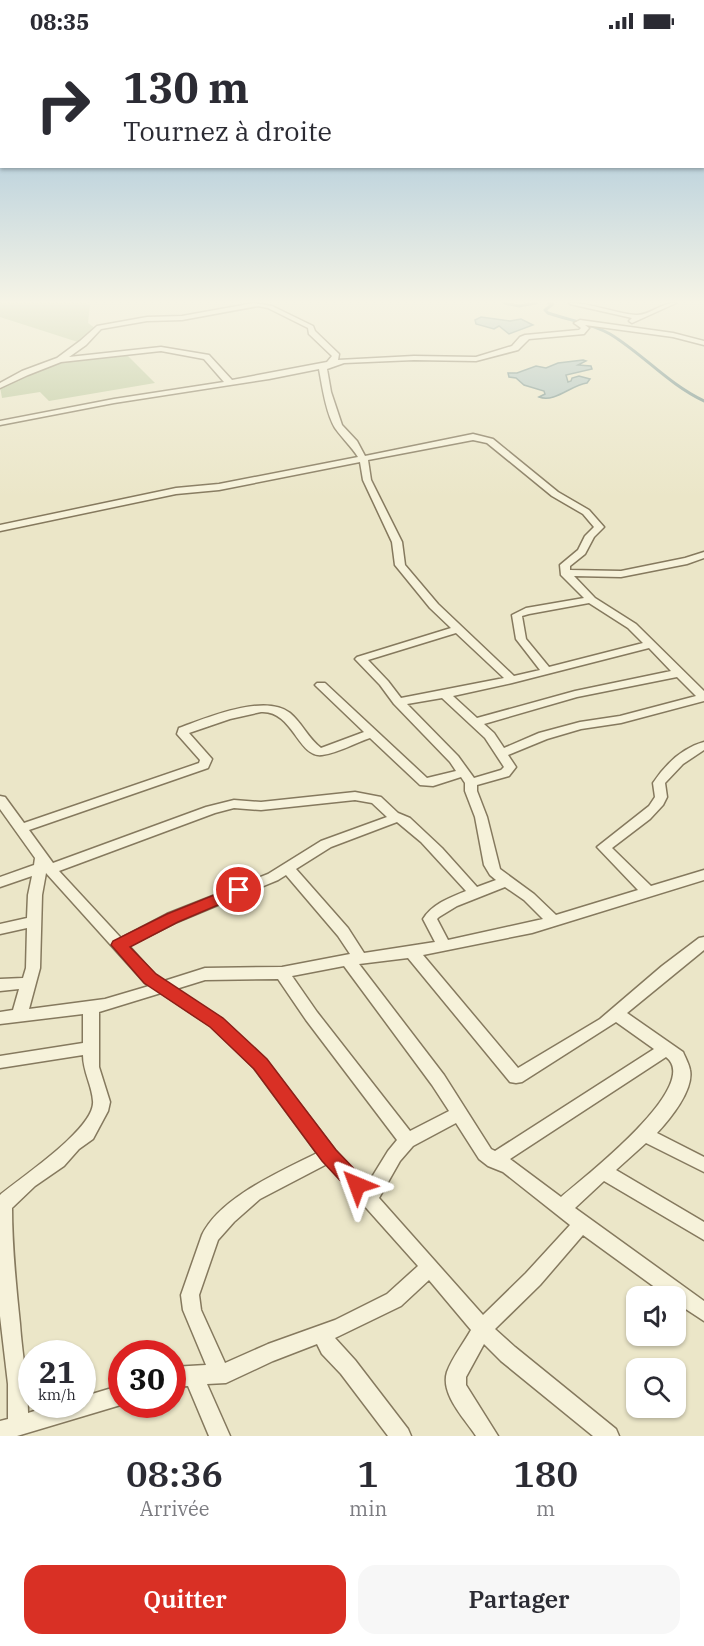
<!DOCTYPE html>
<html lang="fr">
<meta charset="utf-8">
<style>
:root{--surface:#fff;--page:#f7f7f7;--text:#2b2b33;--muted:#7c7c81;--accent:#d93025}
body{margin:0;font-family:"IBM Plex Serif",serif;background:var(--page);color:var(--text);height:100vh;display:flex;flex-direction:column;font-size:22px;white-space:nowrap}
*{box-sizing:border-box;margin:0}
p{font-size:20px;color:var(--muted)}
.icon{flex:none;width:33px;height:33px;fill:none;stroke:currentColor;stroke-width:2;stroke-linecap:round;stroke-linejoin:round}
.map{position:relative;height:1394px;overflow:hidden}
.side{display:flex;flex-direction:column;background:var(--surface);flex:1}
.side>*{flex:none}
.top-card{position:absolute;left:0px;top:0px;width:705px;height:126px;box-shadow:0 2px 4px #0004;background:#fff;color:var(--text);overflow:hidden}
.tools{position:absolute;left:626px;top:1244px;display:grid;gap:12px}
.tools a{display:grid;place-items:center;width:60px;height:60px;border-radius:12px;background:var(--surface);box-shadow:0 2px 4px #0004;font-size:30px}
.speed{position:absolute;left:18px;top:1298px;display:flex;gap:12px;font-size:30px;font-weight:700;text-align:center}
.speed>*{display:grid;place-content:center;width:78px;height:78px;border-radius:50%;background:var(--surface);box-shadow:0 2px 4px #0004;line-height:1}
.speed small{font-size:15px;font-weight:400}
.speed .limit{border:9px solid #d22;background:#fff;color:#111}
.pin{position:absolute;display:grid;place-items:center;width:51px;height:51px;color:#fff;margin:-26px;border:3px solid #fff;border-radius:50%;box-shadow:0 2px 6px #0007}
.me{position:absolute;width:66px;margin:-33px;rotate:316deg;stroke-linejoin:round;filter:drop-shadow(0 0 4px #0008)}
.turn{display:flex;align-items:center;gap:21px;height:126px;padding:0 24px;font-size:27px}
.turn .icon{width:78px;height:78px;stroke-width:2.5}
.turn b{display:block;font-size:42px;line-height:51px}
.eta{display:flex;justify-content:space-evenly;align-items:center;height:102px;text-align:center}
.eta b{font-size:36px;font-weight:600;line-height:42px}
.primary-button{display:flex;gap:12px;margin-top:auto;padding:12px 24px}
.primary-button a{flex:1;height:69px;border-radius:18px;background:var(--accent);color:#fff;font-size:24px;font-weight:600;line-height:69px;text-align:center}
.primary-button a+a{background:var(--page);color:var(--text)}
.status{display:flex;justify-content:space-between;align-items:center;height:42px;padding:0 30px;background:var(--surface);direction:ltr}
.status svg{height:16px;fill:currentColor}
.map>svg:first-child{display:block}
.green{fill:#bcc89c}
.water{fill:#a8bfbc;stroke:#708d8a;stroke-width:1.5}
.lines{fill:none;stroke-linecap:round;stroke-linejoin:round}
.stream{stroke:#708d8a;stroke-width:3}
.minor-casing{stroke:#85795e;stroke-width:3}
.minor{fill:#f6f2da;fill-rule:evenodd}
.route{fill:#d93025;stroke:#8d1f18;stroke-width:1.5}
</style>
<div class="status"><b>08:35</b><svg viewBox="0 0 49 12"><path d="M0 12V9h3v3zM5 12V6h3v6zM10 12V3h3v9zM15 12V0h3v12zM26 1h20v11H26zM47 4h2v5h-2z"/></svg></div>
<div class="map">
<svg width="704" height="1394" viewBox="0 0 704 1394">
<rect width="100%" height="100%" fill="#ebe6c8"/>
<path class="green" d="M0 261H86L90 262 88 281 95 286 81 301 0 275Z
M124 310 155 341 49 359 40 350 2 356 0 345 56 319Z"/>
<path class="water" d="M481 275 510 279 521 277 533 283 509 292 499 284 494 287 476 282 475 278Z
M583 318 586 319 578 323 591 324 592 327 566 333 568 340 571 339 572 336 579 334 590 337 587 341C571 343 555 361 539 355L545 352 544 349 524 343 516 336 509 335 508 331H517L536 324 546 326 558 321Z"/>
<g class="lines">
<path class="stream" d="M504 261 519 264 536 261
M548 261 553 262 545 268 548 271C568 278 591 281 610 292 643 312 668 342 704 359"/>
<g class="minor-casing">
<path id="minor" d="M254 261 272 264 313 284 315 289 339 312 338 318 414 314 476 315 512 304 520 295 525 293 579 288 581 286 574 281 580 278 673 291 704 299V303L673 295 585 283 589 286 584 292 529 297 518 308 476 319 414 318 344 321 327 327 331 350 342 383 357 399 365 414 473 392 493 397 558 450 589 468 604 485 594 495 585 512 570 524V528L621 529 685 516 704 510V516L687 522 621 535 574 534 595 556 636 582 704 649V659L621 681 581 687 547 697 508 713 516 725 509 734 477 743V749L487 775 500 827 534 852 556 873 638 848 597 805 649 764 655 755 653 741C665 723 682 706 704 700V708L683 722 665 741 667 755 663 763 650 777 612 806 651 844 704 828V838L532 891 423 913 518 1026 600 977 662 924 699 896 704 895V908L627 971 683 1010C685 1015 689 1022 690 1028 694 1048 670 1077 657 1091L704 1115V1130L646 1101 616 1128 704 1180V1198L604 1139 575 1166 704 1259V1279L675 1260V1254H667L583 1193 540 1243 495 1287 515 1305 616 1387 619 1394H593L501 1319 484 1302 466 1335V1343L498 1394H476C465 1377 440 1352 447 1330 452 1316 463 1302 471 1288L429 1238 401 1264 335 1296 355 1318 408 1387 411 1394H388L341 1332 322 1312 317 1302 273 1319 226 1341 207 1342 230 1394H209L188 1344 172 1345V1325L206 1323 183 1268 181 1253 202 1193C220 1155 282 1129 317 1111L254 1026 212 985 161 951 99 970V1025L110 1060 108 1069 93 1097 79 1107 64 1124 35 1144 12 1166C12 1205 16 1244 20 1282 22 1312 28 1341 28 1371L57 1362H82V1355L122 1343V1362H124L17 1394H0V1379L8 1377V1342L0 1274V1153C20 1136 96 1086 93 1059 92 1043 83 1030 83 1013L0 1026V1014L83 1001V972L0 982V970L13 968 19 947 0 949V937L23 936 26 926 27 886 0 892V882L27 876 28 853 32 834 0 845V835L34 823 35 816 0 767V754L5 755 24 781 199 721 200 718 177 692 179 686C206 676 265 651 290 671 302 681 308 696 321 706L364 690 317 645 315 643 317 641H325L427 736 456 729 450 720 394 662 380 643 355 617 357 615 451 586 430 566 395 523 392 500 363 438 360 420 219 448 176 452 0 489V483L176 446 219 442 358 415C351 404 342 396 335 386 326 371 322 343 319 327L269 337 114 361 0 383V379L114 357 224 340 204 317 161 309 61 320 28 333 0 346V341L22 329 57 316 80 299 97 284 147 275 182 274ZM258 264 268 266 308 286 309 292 332 314 327 320 232 338 209 313 161 305 69 315 86 303 101 287 147 279 182 278ZM473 398 487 401 552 454 583 472 594 485 585 494 578 508 560 523 561 533 584 556 526 566 512 573 516 597 540 628 514 634 438 562 405 523 402 500 371 438 368 418ZM589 561 628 586 643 601 549 625 526 597 522 574 529 572ZM456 591 504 636 401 656 388 639 368 618ZM649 606 671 629 575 649 477 676 453 654 512 641ZM677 635 696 654 620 674 580 680 539 691 504 706 494 691 484 682 577 655ZM442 656 485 696 504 725 501 728 474 736 458 714 407 662ZM261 670C293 668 298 716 322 713 338 711 355 701 370 696L420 743 433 744 461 735 465 741V749L475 775 484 823 490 833 496 838 477 845 442 806 410 776 398 771 381 755 355 750 261 760 234 758 206 765 53 821 29 788 208 726 212 717 189 691 230 677ZM355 758 372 761 387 775 321 799 268 832 167 872 121 896 59 829 215 771 234 766 261 768ZM397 780 421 800 466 849C449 856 432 862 423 877L435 900 364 911 348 886 296 827 331 805ZM46 831 145 941 149 944 105 957 29 967 40 926 42 853ZM286 833 338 894 350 912 282 925 205 926 164 939 155 933 129 904 177 880 278 838ZM505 845 524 858 543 877 448 898 437 877 439 875 457 864ZM408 916 510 1040 516 1041 522 1040 616 980 654 1007 495 1109 491 1107 444 1033 359 922ZM344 924 432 1043 449 1069 410 1089 317 970 292 934ZM278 937 306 978 397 1098 388 1109 367 1143 335 1108 266 1018 222 977 176 947 205 938ZM666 1015C704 1043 581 1138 561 1155L510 1117ZM456 1081 479 1117 488 1124 503 1130 570 1183 526 1231 483 1273 379 1156 400 1119 413 1104ZM327 1122 418 1224 387 1252 335 1278 268 1302 225 1321 201 1268 199 1253 218 1198 234 1180 260 1157Z
M569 261C592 261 613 271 636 273 649 274 662 260 676 261L632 281 629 279 632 276 570 262Z"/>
</g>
<use href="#minor" class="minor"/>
</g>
<linearGradient id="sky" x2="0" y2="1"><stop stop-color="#8eb8d6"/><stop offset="0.57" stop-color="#f6f4e6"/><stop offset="1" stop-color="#f6f4e6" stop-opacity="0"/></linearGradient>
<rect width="704" height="456" fill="url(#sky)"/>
<path class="route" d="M239 843 244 844 247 848 244 852 178 880 130 905 156 932 223 976 267 1017 336 1108 364 1137 367 1143 364 1149 357 1152 350 1149 322 1119 254 1027 210 985 144 941 111 903 113 899 167 872Z"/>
</svg>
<div class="tools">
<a><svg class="icon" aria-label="sound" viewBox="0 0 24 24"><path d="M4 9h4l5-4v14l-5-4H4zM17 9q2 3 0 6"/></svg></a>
<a><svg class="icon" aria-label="search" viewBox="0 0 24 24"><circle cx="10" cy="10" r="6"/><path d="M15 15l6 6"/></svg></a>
</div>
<div class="speed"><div>21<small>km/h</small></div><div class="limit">30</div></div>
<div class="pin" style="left:239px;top:848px;background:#d93025"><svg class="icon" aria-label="arrive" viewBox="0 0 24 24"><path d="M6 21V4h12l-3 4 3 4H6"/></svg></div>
<svg class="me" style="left:357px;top:1143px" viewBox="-20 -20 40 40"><path d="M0-17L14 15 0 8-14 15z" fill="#d93025" stroke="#fff" stroke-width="4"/></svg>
<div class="top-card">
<div class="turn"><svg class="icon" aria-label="right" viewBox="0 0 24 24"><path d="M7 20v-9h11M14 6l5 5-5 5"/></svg><div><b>130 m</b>Tournez à droite</div></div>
</div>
</div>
<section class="side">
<div class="eta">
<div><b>08:36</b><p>Arrivée</p></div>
<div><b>1</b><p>min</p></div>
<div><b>180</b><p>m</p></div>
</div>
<div class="primary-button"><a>Quitter</a><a>Partager</a></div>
</section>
